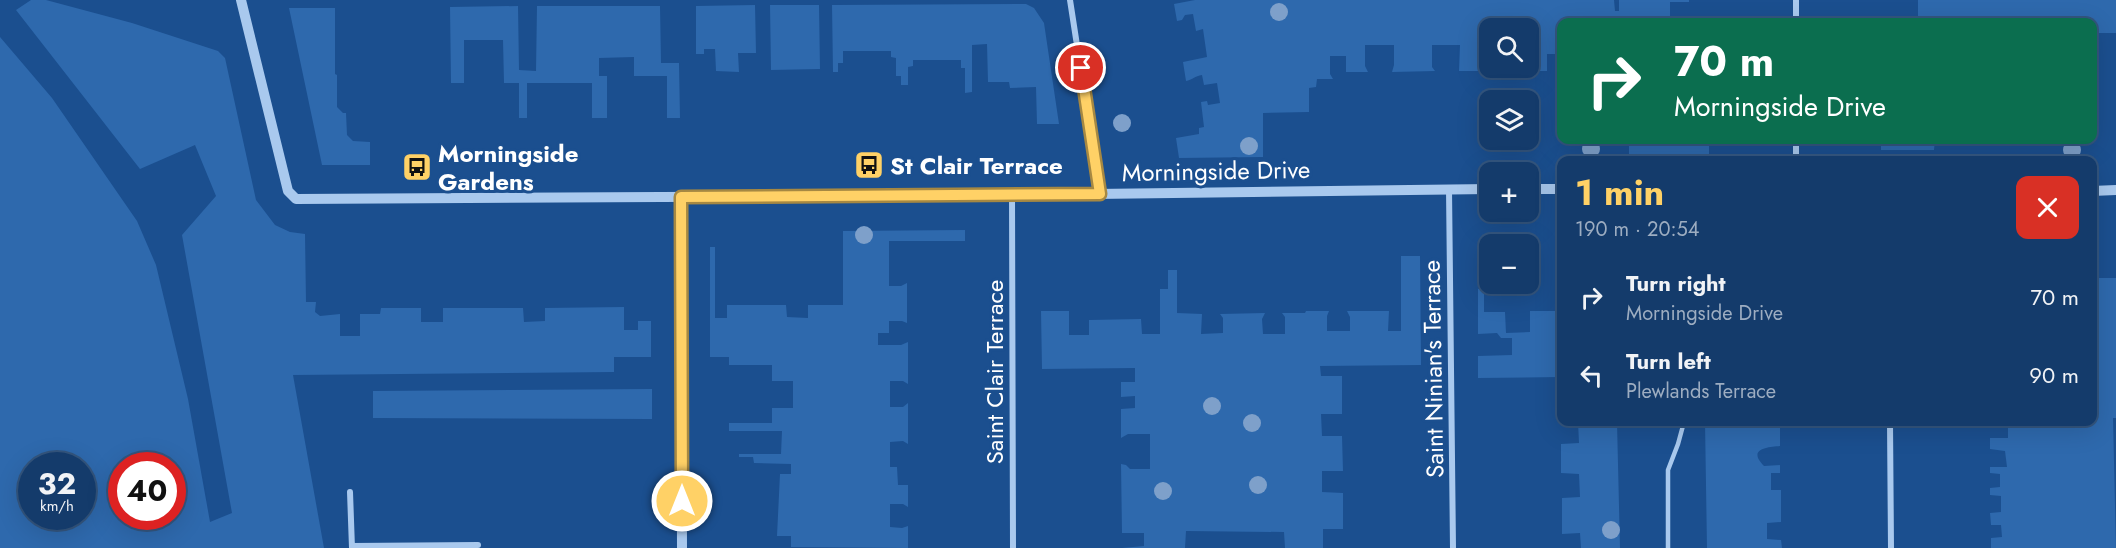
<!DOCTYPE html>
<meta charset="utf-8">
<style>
:root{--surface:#143b6b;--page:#214673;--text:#f1f3f6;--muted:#9dadc1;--line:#33557e;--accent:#ffd166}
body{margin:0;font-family:Jost,sans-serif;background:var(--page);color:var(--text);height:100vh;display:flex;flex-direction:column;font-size:22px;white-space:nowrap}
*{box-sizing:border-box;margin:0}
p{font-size:20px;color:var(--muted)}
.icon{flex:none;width:33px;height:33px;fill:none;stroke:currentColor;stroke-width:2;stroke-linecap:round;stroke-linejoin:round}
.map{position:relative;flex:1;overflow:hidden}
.details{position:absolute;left:1557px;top:156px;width:540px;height:270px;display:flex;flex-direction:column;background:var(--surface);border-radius:12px;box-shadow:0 6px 24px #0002,0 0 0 2px var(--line)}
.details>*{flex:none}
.top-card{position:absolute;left:1557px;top:18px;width:540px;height:126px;border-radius:12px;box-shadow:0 6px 24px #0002,0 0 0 2px var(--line);background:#0b6e4f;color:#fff;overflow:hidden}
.buttons{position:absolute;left:1479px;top:18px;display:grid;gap:12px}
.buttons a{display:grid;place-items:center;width:60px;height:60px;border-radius:12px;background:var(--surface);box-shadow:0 6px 24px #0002,0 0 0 2px var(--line);font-size:30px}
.speed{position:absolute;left:18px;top:452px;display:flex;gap:12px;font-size:30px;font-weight:700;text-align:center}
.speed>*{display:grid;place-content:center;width:78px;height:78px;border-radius:50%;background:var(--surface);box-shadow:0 6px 24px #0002,0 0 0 2px var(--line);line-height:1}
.speed small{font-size:15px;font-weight:400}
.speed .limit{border:9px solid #d22;background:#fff;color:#111}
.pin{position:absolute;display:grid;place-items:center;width:51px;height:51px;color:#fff;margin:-26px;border:3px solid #fff;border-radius:50%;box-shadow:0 2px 6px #0007}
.me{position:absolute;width:66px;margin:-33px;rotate:0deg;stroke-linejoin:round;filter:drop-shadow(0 0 4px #0008)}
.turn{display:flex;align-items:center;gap:21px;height:126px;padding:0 18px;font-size:27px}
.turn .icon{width:78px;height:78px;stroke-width:2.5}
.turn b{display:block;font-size:42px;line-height:51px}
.round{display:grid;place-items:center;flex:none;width:63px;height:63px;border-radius:12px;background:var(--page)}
.head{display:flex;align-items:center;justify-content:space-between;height:102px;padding:0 18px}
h1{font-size:36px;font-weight:700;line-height:45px;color:var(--accent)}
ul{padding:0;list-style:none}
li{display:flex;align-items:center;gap:18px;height:78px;padding:0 18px}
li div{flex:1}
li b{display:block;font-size:22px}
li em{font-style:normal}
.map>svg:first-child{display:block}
.green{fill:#2e69ad;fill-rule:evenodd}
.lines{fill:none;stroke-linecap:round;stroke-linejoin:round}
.service{stroke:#a9c9ee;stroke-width:4.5}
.minor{stroke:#a9c9ee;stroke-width:6}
.tertiary{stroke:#a9c9ee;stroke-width:10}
.tree{fill:#7ea0ca}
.route-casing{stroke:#a68842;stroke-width:15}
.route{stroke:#ffd166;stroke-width:10}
.labels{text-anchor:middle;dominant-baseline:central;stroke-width:6;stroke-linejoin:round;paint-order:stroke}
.poi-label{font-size:24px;font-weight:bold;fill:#fff;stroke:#1b4f8f;text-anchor:start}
.street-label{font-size:24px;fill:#fff;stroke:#1b4f8f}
</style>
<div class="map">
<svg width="2116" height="548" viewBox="0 0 2116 548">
<rect width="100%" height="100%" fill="#1b4f8f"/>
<path class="green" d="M31 0H46L132 23 218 51 225 58 256 200 275 225 290 232 305 234 306 302H316L315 312 320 316 340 314V336H360V314H380L381 308H421V322H443V308H523L524 322 545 321V308L624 307V330H638V321H651V357H614V372L293 375 324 548H0V37L52 98 137 221 156 265 188 399 210 522 232 513 182 235 216 196 195 145 140 169 16 10ZM32 465H82V516H32ZM122 465H172V516H122Z
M1195 0H1614L1615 11H1619V0H1689V2H1670V20H1689V22H1562L1561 77H1559L1561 70 1560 54H1547V71H1524L1525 68H1528V28H1490V68H1500L1501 71H1459L1460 45H1432V67L1435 71 1392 72 1394 65V45H1365V66L1368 72H1346V56H1330V74L1333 79H1317L1316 87 1309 88V112L1263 113V157L1179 158 1176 138 1199 134V128L1204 127 1201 102 1207 101 1208 105 1220 103 1217 83 1204 85 1202 75C1195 76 1192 80 1186 81L1183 62 1207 57 1203 29 1196 31 1193 14 1185 15 1182 20 1177 21 1174 4Z
M1918 0H2116V33H2097L2099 67H2093L2092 22H1918Z
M1026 4 1034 8 1044 23 1059 124H1037L1036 87 1010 88 1009 82H988L987 44 972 45V92L965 93V68H961V60H913V66L908 67V85H901V76H896V58L891 57V51H843V63H838V72H833L832 5Z
M755 5 756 53H738L739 72 716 71 715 49H704V54H696V6Z
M770 5H819L820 69 771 70Z
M518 6 519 70 536 71 537 6H660L661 63H679L680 118H667V76H634V57L599 58V76H607V118H592V83H527V118H519V83H504L503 40H464V83H451L450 7Z
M289 8H335V74L337 75V107L343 113H346L347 135 353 141 370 142V165H322Z
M1629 140H1688L1693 143 1697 144 1700 141H1709V156H1629Z
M1902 140H1935L1934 150H1881V141H1901Z
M965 230V241H889V286H901L907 283V323L902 321H889V333H878V345H901L908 342V384L903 381H890V407H903L908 403V444L903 441 890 442V467H897L898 485H908V507L903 504H890V527L902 528 908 526V548L791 547V536H777L780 474H791V464L754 463 753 457H739V454H781L782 431H729V423H772V408H793V381H772V365H729V357H710V247H715V318H727V305H786L787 317 808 318V305H843V231Z
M1401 256H1420L1421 365 1320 366 1321 376H1342V414H1321L1322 436H1342L1343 471H1322V492L1343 493V529H1323V548H1285L1284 532 1186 531 1185 548H1122L1144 546V533H1122L1121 464 1126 465 1130 469H1150V434H1128L1121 438V409L1135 408V396L1121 397V382H1135V368L1042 369 1041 311H1069V335H1089V320L1141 319 1142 334H1160V289H1168V270H1177V313L1202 314 1201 334 1223 333V318L1220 314 1265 313 1262 319 1263 334H1285V317L1282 313H1305L1306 311H1329L1327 316V331H1350V317L1347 311H1389L1388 331H1401Z
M2093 278H2116V418H2113L2116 548H1991V538L2002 537 2001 525H1991L1990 513 2001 512V496L1990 495V488L2000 487V474L1990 473V467H2007L2005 451 1990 449V438H2008V422H2092Z
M1478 289H1484V312H1505L1506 333 1530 332V311H1561V377L1478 378V356L1512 355V338H1501L1497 333 1478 334Z
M652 389V419L373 418V391Z
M1578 422H1617L1620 548H1581L1580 533 1562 534V498L1580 497 1579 474 1561 473V444L1579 443Z
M1705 422H1780V446C1767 447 1747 449 1764 466L1780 465V473H1771V490H1781V522L1767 523V539L1781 540 1782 548H1707Z"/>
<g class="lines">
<path class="service" d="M1668 548V470L1678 444 1684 422"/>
<path class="minor" d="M1070 0 1100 194
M1796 22V0
M1796 160V140
M1449 189 1453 548
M1012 195 1013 548
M1890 422 1891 548
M350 492 352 548
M352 546 478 545"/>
<path class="tertiary" d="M241 0 288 191 296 199 1012 195 1490 189
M1528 189H1562
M2092 191 2116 190
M681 197 682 548"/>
</g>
<g class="tree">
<circle cx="1279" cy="12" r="9"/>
<circle cx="1122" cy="123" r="9"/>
<circle cx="1249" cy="146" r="9"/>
<circle cx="1591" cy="149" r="9"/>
<circle cx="2072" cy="150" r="9"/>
<circle cx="864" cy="235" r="9"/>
<circle cx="1212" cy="406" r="9"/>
<circle cx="1252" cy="423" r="9"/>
<circle cx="1258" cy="485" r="9"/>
<circle cx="1163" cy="491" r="9"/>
<circle cx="1611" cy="530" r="9"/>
</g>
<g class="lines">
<g class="route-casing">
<path id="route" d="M682 501 681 197 1100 194 1081 68"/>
</g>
<use href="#route" class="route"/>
</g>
<defs>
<g id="bus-square" transform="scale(1.5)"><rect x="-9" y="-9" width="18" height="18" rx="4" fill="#ffd166" stroke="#1b4f8f"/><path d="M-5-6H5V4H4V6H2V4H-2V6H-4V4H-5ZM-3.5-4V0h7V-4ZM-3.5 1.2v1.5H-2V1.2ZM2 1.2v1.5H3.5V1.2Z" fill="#111"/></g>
</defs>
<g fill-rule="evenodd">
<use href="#bus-square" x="869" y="165"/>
<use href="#bus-square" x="417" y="167"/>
</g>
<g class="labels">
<g class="poi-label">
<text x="438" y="153">Morningside<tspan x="438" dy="28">Gardens</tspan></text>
<text x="890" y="165">St Clair Terrace</text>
</g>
<g class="street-label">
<text transform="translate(1216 171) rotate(-1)">Morningside Drive</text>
<text transform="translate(1433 369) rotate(-91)">Saint Ninian's Terrace</text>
<text transform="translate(994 372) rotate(-90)">Saint Clair Terrace</text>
</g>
</g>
</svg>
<div class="buttons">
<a><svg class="icon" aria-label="search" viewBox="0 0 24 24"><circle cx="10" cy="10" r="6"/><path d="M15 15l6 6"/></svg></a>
<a><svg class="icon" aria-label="layers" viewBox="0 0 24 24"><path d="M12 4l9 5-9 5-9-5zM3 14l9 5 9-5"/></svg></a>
<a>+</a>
<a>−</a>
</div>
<div class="speed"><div>32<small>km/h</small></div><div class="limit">40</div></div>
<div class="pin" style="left:1081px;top:68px;background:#d93025"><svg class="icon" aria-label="arrive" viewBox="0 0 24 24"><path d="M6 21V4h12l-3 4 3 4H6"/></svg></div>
<svg class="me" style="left:682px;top:501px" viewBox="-20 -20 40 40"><circle r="17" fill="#ffd166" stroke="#fff" stroke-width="3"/><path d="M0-11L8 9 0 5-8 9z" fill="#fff"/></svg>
<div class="top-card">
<div class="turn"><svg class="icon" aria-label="right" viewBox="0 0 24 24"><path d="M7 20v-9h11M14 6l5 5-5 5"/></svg><div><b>70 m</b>Morningside Drive</div></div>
</div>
<section class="details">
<div class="head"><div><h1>1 min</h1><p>190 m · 20:54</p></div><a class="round" style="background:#d93025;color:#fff"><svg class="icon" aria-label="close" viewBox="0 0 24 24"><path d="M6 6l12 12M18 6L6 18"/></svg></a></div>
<ul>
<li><svg class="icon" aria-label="right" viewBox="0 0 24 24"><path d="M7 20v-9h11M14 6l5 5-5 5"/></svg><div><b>Turn right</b><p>Morningside Drive</p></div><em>70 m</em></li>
<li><svg class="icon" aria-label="left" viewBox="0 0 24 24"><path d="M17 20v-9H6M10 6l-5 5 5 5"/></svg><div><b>Turn left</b><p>Plewlands Terrace</p></div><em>90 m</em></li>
</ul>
</section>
</div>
